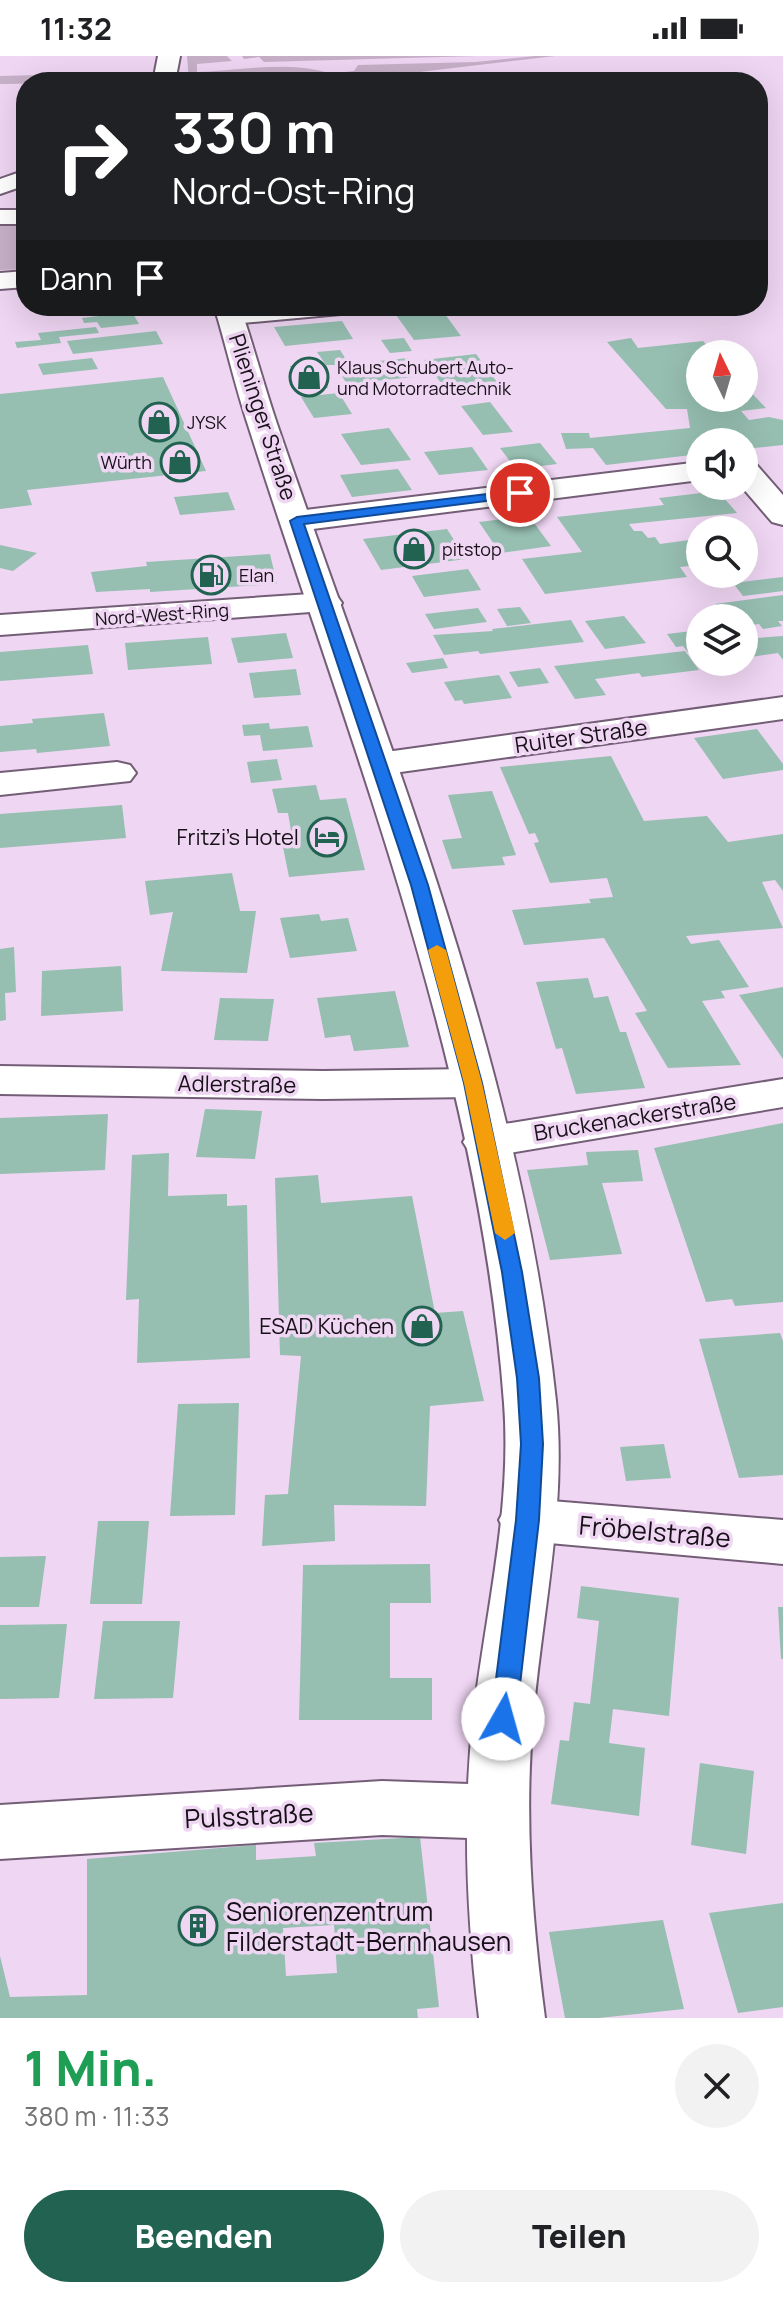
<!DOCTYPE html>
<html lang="de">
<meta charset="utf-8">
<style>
:root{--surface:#fff;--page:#f2f2f2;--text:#202124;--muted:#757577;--accent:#216251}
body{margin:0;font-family:Manrope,sans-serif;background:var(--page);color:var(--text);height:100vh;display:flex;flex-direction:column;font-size:30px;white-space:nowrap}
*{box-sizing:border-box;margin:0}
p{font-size:26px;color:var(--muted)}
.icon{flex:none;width:44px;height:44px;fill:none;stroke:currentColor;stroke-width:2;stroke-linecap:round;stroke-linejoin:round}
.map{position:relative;height:1962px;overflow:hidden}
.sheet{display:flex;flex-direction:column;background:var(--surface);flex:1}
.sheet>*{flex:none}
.guide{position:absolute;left:16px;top:16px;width:752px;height:244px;border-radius:32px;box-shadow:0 8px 32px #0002;background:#202124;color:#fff;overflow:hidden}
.needle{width:52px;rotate:355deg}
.controls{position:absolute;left:686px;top:284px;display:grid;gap:16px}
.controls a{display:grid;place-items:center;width:72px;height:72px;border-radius:50%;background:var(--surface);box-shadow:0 8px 32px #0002;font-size:40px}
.pin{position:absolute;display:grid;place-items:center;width:68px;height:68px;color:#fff;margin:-34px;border:4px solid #fff;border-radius:50%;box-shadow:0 2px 8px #0007}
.me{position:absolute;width:88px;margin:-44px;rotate:7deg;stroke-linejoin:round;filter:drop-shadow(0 0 6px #0008)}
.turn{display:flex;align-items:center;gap:28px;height:168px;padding:0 24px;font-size:36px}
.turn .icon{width:104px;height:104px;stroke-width:2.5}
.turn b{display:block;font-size:56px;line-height:68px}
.then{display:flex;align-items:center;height:76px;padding:0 24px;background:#0003;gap:16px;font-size:30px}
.round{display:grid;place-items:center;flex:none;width:84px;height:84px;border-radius:42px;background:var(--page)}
.overview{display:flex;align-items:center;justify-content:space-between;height:136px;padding:0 24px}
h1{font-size:48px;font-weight:800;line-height:60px;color:#1e9e55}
.action{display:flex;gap:16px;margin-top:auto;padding:16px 24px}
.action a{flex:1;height:92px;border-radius:48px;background:var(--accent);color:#fff;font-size:32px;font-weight:800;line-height:92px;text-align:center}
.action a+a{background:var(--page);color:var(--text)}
.status{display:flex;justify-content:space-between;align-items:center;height:56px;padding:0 40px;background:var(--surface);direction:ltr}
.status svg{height:22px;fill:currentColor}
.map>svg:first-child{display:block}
.green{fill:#c6b0c8}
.building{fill:#96beb1;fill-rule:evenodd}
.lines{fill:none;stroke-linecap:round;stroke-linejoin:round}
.minor-casing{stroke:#745e77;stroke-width:4}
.secondary-casing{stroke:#745e77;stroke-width:4}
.minor{fill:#fff;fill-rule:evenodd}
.secondary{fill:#fff;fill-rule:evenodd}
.route{fill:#1a73e8;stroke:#114b97;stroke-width:2}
.slow{fill:#f59e0b}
.labels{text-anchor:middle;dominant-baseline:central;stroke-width:7;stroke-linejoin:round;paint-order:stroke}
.far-poi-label{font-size:18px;fill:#181019;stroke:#efd6f3;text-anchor:start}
.far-street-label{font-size:18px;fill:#181019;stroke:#efd6f3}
.street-label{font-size:22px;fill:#181019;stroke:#efd6f3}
.poi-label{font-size:22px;fill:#181019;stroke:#efd6f3;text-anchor:end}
.near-street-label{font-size:26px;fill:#181019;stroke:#efd6f3}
.near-poi-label{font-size:26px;fill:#181019;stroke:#efd6f3;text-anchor:start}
</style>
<div class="status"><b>11:32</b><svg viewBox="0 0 49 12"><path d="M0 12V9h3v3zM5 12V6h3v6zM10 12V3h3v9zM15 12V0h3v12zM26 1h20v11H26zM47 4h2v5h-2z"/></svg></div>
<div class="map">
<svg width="783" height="1962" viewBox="0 0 783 1962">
<rect width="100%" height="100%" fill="#efd6f3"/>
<path class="green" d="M187 0H227L232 5 197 8V16C241 15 309 0 347 26H189Z
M242 0H477L264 6 259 1 244 3Z
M535 0H555L361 23 345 16 354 15 358 9 476 6Z
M154 16 146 26 0 28V20Z
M0 165H26V213L0 214Z"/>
<path class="building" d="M442 254 461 280 414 284 396 259Z
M132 256 139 268 101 272 97 266 84 267 82 262Z
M342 265 353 283 285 290 274 271Z
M96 271 99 277 59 281 61 287 17 292 15 286 41 284 38 277Z
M156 275 163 288 73 298 67 285Z
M404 282 412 295 390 297 381 284Z
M631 282 638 292 703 285 715 298H700V342H744V329L766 352 741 355 749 364 769 361 783 364V389L744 393V386H700V398L606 409 593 392 566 393 561 377H589L590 382 690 372 687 353H666L607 286Z
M340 294 349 308 409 302 422 320 347 328 335 309H326L317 296Z
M476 298 497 326 444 331 424 304Z
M92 302 98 313 43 319 38 308Z
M317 308 328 332 300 334 290 310Z
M163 321 206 415 27 434 32 449 0 453V338Z
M339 337 352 358 314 362 301 341Z
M490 346 513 376 483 379 461 350Z
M389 372 411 404 361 409 341 378Z
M540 387 557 408 516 413 500 392Z
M472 391 488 414 439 419 424 396Z
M398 413 412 434 352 441 340 419Z
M718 435 737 457 629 468 634 475H642L648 482 655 481 660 488 689 484 700 498V509L680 511 687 521 545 538 522 503 582 496 557 461 664 449 659 442Z
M228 436 235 454 180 459 174 441Z
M529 460 551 490 500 497 479 466Z
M447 473 466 503 381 514 363 483Z
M0 489 37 497 13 515 0 512Z
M270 498 277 528 150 536V533L96 536 91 516 147 510 146 506Z
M468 513 481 534 424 541 412 520Z
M783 521V535L743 540 733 527Z
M783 539V565H778L782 570 763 573 759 568 744 570V562H726L715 548Z
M520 551 531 567 507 570 497 553Z
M478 552 487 566 434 573 425 558Z
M624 560 646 587 605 593 585 565Z
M571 564 584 586 480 598 478 595 444 599 433 579 493 575 492 573Z
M700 574V604L695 605 683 590 676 591 667 578Z
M286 577 293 602 238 607 231 582Z
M783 580V604L778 597 744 602V583Z
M208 581 212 608 128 614 125 587Z
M88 589 93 618 0 625V596Z
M685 595 699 614 642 621 639 617 595 623 606 639 575 643 554 610Z
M443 602 448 612 412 617 406 607Z
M540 612 549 627 518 631 509 616Z
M296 613 301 639 254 642 249 617Z
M499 619 512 642 464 648 462 644 455 645 444 626Z
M104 657 110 690 37 697 36 693 0 696V670L33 667 32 663Z
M269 667 270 673 308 670 313 691 263 695 260 679 244 680 242 669Z
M757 673 783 708V714L723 723 694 682Z
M611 700 644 765 707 760 728 786 783 778V835L775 824 762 826 783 872 686 880 691 888 719 884 749 931 721 935 725 942 702 945 741 1009 668 1012 635 957 647 955 604 882 524 889 512 854 591 847 589 843 613 841 607 822 550 827 534 787 539 786 535 777 529 778 500 711Z
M277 703 282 724 251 727 247 706Z
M316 729 320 744 346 742 365 814 289 821 280 776 291 775 288 757H278L272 733Z
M492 735 516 799 502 801 505 809 452 813 442 784 462 782 448 739Z
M122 749 126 782 0 792V758Z
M232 817 240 855H256L247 917 161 915 173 856 150 859 145 825Z
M319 858 321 865 348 862 357 895 290 902 280 862Z
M14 891 16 936 5 937 6 964 0 965V893Z
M121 910 123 955 41 960 42 915Z
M588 922 594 942 608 940 620 976H626L645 1032 576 1038 562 992 556 993 536 926Z
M783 931V1003L739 939Z
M395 935 409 991 354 995 350 979 325 982 317 942Z
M220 942 274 943 268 985 214 984Z
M205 1053 262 1055 255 1103 196 1101Z
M108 1058 105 1114 0 1118V1062Z
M783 1067V1246L735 1250 732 1243 706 1246 654 1092Z
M638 1094 643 1125 602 1127 622 1198 550 1204 527 1114 588 1109 586 1096Z
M169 1097 168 1140 227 1138V1150L247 1149 250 1302 137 1307 139 1243 126 1244 132 1099Z
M318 1119 321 1147 412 1140 435 1257 463 1255 484 1345 430 1350 426 1450 334 1449 335 1485 262 1490 265 1439 288 1438 301 1300 280 1299 275 1122Z
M780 1277 783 1285V1419L739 1422 699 1283Z
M239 1347 235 1459 170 1460 178 1348Z
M664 1388 671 1422 626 1425 620 1391Z
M98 1465H149L142 1548H90Z
M46 1500 39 1551H0V1501Z
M430 1508 431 1547H390V1622H432V1664H299L303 1509Z
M581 1530 679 1542 669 1660 613 1653 609 1687 645 1692 639 1760 551 1748 560 1684 569 1685 574 1646 590 1648 599 1565 577 1562Z
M778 1551H783V1603H781Z
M103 1565H180L173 1642 94 1643Z
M67 1568 59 1642 0 1643V1569Z
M700 1707 754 1715 746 1798 691 1789Z
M420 1781 439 1951 417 1953 418 1962H0V1900L10 1941 87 1939V1803L256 1789V1804L316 1800 314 1787ZM334 1869 337 1917 286 1920 283 1872Z
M783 1847V1951L738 1957 709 1857Z
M663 1864 684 1953 599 1962H565L549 1876Z"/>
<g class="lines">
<g class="minor-casing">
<path id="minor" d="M26 215V231L0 233V217Z
M252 250H354L350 256 341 258 231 268 221 266 217 260 221 254Z
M744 405 755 407 783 439V469L772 466 741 430H744Z
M700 406V424L297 475 286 472 281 465 286 458 297 455Z
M325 537 337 540 342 547 337 554 0 579V559Z
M783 641V663L379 719 366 716 360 708 366 700 379 697Z
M117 706 130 709 136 717 130 725 0 739V717Z
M0 1010 323 1015 473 1013 489 1017 496 1027 489 1037 473 1041 323 1043 0 1038Z
M783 1023V1051L486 1101 470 1097 463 1086 470 1075 486 1071Z
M527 1443 783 1464V1508L527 1485 507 1479 499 1464 507 1449Z
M382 1725 498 1729 520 1737 529 1756 520 1775 498 1783 382 1779 0 1803V1749Z"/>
</g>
<g class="secondary-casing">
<path id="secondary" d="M158 0H180L175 26H153Z
M26 114V129L0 138V123Z
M0 154H26V168H0Z
M214 250H240C253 289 264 329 277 368 387 689 520 1005 556 1345 567 1451 542 1556 533 1662 524 1762 532 1863 545 1962H479C467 1863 462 1763 473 1663 485 1558 512 1454 504 1347 479 1009 350 689 248 369 235 330 226 289 214 250Z"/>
</g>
<use href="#minor" class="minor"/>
<use href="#secondary" class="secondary"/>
</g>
<path class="route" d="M520 434 527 437 525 440 304 468 428 829 482 1027 522 1216 539 1322 543 1388 539 1464 516 1663 512 1671 503 1674 494 1671 491 1663 516 1464 521 1388 517 1322 502 1216 464 1027 411 829 290 465 297 461Z"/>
<path class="slow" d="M437 889 446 894 482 1027 515 1177 505 1184 495 1177 464 1027 428 894Z"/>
<defs>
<g id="shop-ring" transform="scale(2)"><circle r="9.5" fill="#efd6f3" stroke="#216251" stroke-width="1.5"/><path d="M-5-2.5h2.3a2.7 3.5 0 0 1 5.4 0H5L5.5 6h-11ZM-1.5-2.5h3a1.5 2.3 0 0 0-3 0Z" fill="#216251"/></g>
<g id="fuel-ring" transform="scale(2)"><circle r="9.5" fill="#efd6f3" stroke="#216251" stroke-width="1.5"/><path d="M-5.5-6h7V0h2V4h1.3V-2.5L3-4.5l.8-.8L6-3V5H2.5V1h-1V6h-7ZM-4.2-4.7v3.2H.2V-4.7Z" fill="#216251"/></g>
<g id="hotel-ring" transform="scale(2)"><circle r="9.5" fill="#efd6f3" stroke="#216251" stroke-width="1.5"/><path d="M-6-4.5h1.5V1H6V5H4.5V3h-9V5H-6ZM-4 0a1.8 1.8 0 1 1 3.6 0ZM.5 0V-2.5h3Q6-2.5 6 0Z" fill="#216251"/></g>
<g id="building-ring" transform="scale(2)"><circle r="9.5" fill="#efd6f3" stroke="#216251" stroke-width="1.5"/><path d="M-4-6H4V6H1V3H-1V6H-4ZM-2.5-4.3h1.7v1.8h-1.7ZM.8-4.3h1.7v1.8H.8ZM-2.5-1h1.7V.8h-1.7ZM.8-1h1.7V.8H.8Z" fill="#216251"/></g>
</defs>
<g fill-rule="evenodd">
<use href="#shop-ring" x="309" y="321"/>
<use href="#shop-ring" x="159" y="366"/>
<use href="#shop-ring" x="180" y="406"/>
<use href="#shop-ring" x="414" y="493"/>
<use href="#fuel-ring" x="211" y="519"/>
<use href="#hotel-ring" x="327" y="781"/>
<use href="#shop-ring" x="422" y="1270"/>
<use href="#building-ring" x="198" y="1870"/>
</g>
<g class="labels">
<g class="far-poi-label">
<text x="337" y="311">Klaus Schubert Auto-<tspan x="337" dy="21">und Motorradtechnik</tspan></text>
<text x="187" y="366">JYSK</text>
<text x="152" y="406" text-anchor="end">Würth</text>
<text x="442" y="493">pitstop</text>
<text x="239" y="519">Elan</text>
</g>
<g class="far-street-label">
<text transform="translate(162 558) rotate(-4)">Nord-West-Ring</text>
</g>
<g class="street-label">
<text transform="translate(263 361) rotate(72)">Plieninger Straße</text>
<text transform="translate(581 680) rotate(-8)">Ruiter Straße</text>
<text transform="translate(237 1028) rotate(1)">Adlerstraße</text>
<text transform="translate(635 1061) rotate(-9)">Bruckenackerstraße</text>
</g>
<g class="poi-label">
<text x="299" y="781">Fritzi's Hotel</text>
<text x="394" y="1270">ESAD Küchen</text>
</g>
<g class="near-street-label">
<text transform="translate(655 1475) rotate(5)">Fröbelstraße</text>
<text transform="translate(249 1759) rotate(-3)">Pulsstraße</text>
</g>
<g class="near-poi-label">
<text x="226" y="1855">Seniorenzentrum<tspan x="226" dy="30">Filderstadt-Bernhausen</tspan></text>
</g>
</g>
</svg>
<div class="controls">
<a><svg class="needle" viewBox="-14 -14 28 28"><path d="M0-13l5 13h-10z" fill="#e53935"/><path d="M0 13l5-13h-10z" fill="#757577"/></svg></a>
<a><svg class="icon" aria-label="sound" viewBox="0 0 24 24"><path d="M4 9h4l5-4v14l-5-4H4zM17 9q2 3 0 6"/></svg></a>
<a><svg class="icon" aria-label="search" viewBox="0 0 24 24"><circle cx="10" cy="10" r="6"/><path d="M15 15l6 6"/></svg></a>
<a><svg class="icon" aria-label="layers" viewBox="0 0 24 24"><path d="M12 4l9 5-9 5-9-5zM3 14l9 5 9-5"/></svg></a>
</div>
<div class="pin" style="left:520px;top:437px;background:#d93025"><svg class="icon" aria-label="arrive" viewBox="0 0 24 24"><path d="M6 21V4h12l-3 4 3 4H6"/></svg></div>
<svg class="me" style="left:503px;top:1663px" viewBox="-20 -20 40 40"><circle r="19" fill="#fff"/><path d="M0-13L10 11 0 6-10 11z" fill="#1a73e8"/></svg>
<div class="guide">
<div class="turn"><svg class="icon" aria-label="right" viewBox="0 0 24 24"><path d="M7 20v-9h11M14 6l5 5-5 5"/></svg><div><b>330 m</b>Nord-Ost-Ring</div></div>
<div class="then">Dann<svg class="icon" aria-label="arrive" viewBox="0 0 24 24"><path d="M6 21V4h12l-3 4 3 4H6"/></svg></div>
</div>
</div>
<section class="sheet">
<div class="overview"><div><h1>1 Min.</h1><p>380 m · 11:33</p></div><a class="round"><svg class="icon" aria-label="close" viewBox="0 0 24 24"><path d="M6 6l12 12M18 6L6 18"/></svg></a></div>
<div class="action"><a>Beenden</a><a>Teilen</a></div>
</section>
